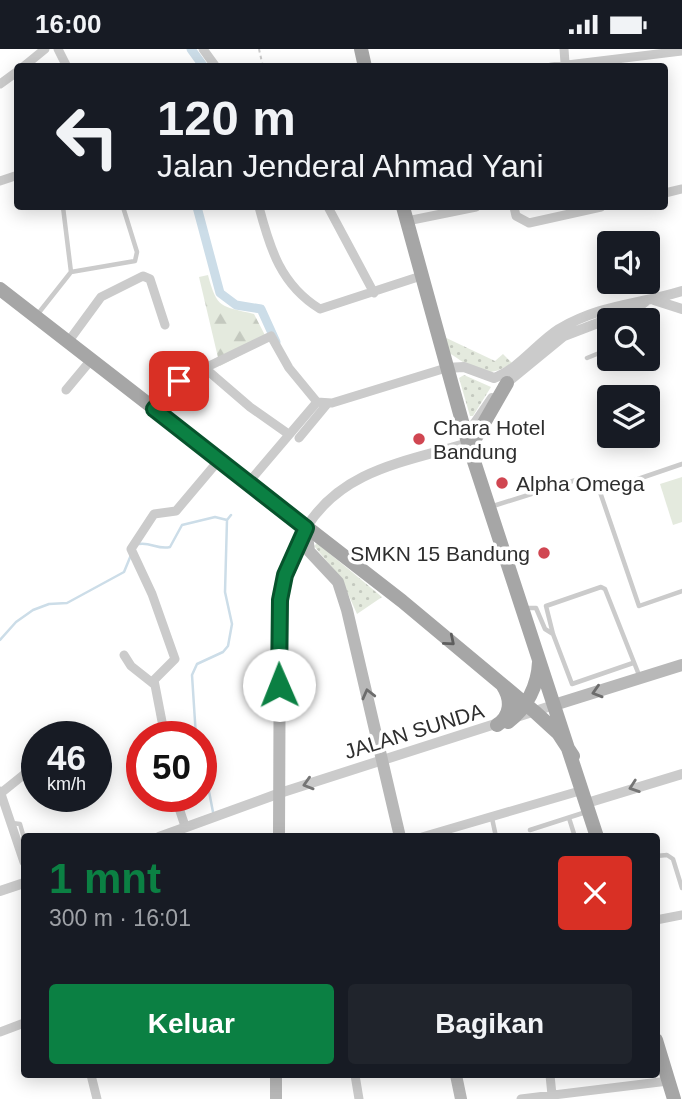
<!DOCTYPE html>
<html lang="id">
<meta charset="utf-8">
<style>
:root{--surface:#171b24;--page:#20242c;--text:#f1f3f6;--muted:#9ea1a6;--accent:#0b8043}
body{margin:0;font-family:Arial,sans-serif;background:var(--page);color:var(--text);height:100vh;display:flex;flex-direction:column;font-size:26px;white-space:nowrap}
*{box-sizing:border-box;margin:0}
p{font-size:23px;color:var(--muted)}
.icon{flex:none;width:38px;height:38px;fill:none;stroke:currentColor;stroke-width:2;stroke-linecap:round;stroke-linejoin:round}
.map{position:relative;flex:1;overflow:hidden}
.side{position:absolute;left:21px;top:784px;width:639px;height:245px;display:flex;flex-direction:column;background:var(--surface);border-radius:7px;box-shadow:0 4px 18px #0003}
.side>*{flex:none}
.guide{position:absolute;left:14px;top:14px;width:654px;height:147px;border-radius:7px;box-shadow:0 4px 18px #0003;background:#171b24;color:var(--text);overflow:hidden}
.controls{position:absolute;left:597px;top:182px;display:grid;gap:14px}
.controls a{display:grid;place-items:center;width:63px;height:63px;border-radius:7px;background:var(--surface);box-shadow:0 4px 18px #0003;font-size:35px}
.speed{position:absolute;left:21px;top:672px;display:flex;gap:14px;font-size:35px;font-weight:700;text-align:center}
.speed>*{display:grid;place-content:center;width:91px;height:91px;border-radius:50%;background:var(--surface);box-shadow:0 4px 18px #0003;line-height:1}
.speed small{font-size:18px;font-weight:400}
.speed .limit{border:10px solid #d22;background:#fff;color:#111}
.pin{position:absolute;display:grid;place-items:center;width:60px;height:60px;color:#fff;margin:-30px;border-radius:14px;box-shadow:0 4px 10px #0006}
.me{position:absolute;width:77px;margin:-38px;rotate:359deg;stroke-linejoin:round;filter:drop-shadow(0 0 5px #0008)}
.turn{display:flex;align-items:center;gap:24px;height:147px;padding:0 28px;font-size:32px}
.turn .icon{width:91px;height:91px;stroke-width:2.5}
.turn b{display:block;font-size:49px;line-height:60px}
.round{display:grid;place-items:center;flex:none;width:74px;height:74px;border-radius:7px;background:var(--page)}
.overview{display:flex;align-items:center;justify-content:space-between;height:119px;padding:0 28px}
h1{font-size:42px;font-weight:800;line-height:52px;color:var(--accent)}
.button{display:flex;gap:14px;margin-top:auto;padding:14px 28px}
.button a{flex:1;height:80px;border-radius:7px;background:var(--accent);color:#fff;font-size:28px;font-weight:800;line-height:80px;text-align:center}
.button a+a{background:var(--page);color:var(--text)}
.status{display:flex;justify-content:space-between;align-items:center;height:49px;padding:0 35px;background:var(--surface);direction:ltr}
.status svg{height:19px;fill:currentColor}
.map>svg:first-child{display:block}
.forest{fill:url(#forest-firs)}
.park{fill:url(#park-dots)}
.pitch{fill:#e4eade}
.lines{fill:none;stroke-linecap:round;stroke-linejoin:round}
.stream{stroke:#ccdde8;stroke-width:2.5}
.canal{stroke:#ccdde8;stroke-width:9}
.path{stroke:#cbcbcb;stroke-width:2;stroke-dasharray:3.5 3.5;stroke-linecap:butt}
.service{stroke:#cbcbcb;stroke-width:4.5}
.minor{stroke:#cbcbcb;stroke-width:9}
.tertiary{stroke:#cbcbcb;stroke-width:10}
.secondary{stroke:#b8b8b8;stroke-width:12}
.primary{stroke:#a6a6a6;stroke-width:14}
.oneway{stroke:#5e5e5e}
.oneway2{stroke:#6c6c6c}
.oneway3{stroke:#757575}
.route-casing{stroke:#07532c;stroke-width:18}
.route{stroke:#0b8043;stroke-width:12}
.poi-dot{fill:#d04651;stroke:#fff;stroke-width:2.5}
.labels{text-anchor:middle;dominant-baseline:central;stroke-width:7;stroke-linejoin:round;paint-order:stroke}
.poi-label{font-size:21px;fill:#2e2e2e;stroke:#fff;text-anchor:start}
.street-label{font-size:21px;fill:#2e2e2e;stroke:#fff}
</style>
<div class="status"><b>16:00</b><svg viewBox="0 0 49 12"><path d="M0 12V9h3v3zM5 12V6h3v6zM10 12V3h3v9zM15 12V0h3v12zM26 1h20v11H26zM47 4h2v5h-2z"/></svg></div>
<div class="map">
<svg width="682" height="1050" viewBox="0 0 682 1050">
<defs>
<pattern id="forest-firs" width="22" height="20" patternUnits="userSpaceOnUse" patternTransform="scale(1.75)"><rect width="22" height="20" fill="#e4eade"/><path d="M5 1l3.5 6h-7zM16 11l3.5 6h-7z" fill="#c4c9bf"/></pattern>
<pattern id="park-dots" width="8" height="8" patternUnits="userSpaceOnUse" patternTransform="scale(1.75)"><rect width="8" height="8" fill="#e4eade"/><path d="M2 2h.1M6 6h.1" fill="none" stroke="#c4c9bf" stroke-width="1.8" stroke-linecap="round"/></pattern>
</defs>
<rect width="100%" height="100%" fill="#fff"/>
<path class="forest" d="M208 226C217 260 221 257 254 265L268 292 220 317 199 228Z"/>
<path class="park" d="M440 286 495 312 503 305 512 314C483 334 472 317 444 301Z
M464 326 491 338 473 367H470L459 329Z
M317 494 382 548 357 565 341 529 314 497Z"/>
<path class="pitch" d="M682 428V473L673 476 660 435Z"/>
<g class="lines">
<path class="stream" d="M139 495C151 493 158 501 170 498L182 476 215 468 227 471
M0 591 16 573 33 561 49 555 67 554 124 523 131 506
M196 688 192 626 197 615 223 603 228 597 232 575 225 543 227 471 231 466
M201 701 213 763"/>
<path class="canal" d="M191 0 204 18
M197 158 220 244 236 256 261 260 276 293"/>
<path class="path" d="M259 0 263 18"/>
<path class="service" d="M71 223 135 212 137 203 123 158
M37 266 71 223 63 158
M587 309 609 300
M682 415 600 443 639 557 682 542
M490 458 579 430
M524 559H536L545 580 553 585
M633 614 572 635 553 585 546 557 601 538 605 540 639 626
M492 769 496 788
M569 769 575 788
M12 774 20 775 24 789
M530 781 586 763
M656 807 667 806 673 810 682 839"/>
<path class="minor" d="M58 0 67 18
M203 0 216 18
M564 0 565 14
M23 18 45 0
M551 18 682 2
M0 35 18 22
M0 132 18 126
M665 144 682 140
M259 158C270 200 281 236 320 260L421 227
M328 158 374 244
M514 158 516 167 529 174 601 158
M407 172 476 158
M68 293 101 248 143 227 150 230 165 276
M207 321 250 358 287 384
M66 341 91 311
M154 361 176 333 271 287 289 319 317 353
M299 389 328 354
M248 434 317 353 332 354 446 319
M124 606 131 617 155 636
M165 688 154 631 175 610 152 545 131 500 154 465 176 462 219 411
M0 742 24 813
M1 744 37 715
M175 747 185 777
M422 788 583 741
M656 871 682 866
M0 983 24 974
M91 1026 97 1050
M355 1026 359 1050
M550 1026 552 1046
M521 1050 668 1032"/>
<path class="tertiary" d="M654 251 682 260
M446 319 464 318 494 329C519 320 537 294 559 280 602 255 637 256 682 242
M503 337 564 287 637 259 646 252
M466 387 492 349
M306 479C342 420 406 413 468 394
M587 754 682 725
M159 788 280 744 554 656
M0 842 24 834"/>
<path class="secondary" d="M306 479 309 502 338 533 347 561 400 788
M554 656 682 616
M279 788 280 551 285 526 305 483
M276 1026V1050
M456 1026 461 1050"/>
<path class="primary" d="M361 0 365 18
M403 158 468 394 597 788
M0 240 402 552 535 663 558 684 573 707
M468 394 476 388 507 334
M508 673C527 659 538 636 539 613
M497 676C511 667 512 651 503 637
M656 991 674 1050"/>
</g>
<defs><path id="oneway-chevron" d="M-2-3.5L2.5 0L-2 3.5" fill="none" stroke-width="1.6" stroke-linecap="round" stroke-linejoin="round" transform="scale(1.75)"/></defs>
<use class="oneway" href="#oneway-chevron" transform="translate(450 592) rotate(40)"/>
<g class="oneway2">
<use href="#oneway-chevron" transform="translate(597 643) rotate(163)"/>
<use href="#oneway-chevron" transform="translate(368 645) rotate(-104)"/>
</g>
<g class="oneway3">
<use href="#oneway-chevron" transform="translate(308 735) rotate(163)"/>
<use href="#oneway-chevron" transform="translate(634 738) rotate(161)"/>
</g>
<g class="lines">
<g class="route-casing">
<path id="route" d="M179 332 154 360 306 479 285 526 280 551 279 636"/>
</g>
<use href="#route" class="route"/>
</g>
<g class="poi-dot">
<circle cx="419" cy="390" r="7"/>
<circle cx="502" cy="434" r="7"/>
<circle cx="544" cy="504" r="7"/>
</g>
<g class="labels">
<g class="poi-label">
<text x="433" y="378">Chara Hotel<tspan x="433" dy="24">Bandung</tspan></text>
<text x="516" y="434">Alpha Omega</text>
<text x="530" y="504" text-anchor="end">SMKN 15 Bandung</text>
</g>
<g class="street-label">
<text transform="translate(414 682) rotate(-17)">JALAN SUNDA</text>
</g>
</g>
</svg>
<div class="controls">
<a><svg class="icon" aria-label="sound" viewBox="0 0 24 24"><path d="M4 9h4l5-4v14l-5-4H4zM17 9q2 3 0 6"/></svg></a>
<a><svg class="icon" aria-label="search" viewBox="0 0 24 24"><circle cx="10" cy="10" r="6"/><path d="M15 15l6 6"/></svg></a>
<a><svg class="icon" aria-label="layers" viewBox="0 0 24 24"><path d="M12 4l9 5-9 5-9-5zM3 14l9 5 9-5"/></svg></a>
</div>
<div class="speed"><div>46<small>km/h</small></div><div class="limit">50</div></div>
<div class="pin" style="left:179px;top:332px;background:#d93025"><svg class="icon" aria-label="arrive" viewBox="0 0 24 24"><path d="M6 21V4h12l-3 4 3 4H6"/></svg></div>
<svg class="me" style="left:279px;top:636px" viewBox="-20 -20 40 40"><circle r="19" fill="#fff"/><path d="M0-13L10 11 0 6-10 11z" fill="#0b8043"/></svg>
<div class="guide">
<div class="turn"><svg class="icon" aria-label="left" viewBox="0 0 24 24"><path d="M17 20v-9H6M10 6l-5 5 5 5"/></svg><div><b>120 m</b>Jalan Jenderal Ahmad Yani</div></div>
</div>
<section class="side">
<div class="overview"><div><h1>1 mnt</h1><p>300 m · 16:01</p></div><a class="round" style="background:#d93025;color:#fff"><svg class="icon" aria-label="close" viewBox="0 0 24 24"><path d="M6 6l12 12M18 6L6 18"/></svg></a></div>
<div class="button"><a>Keluar</a><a>Bagikan</a></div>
</section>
</div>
